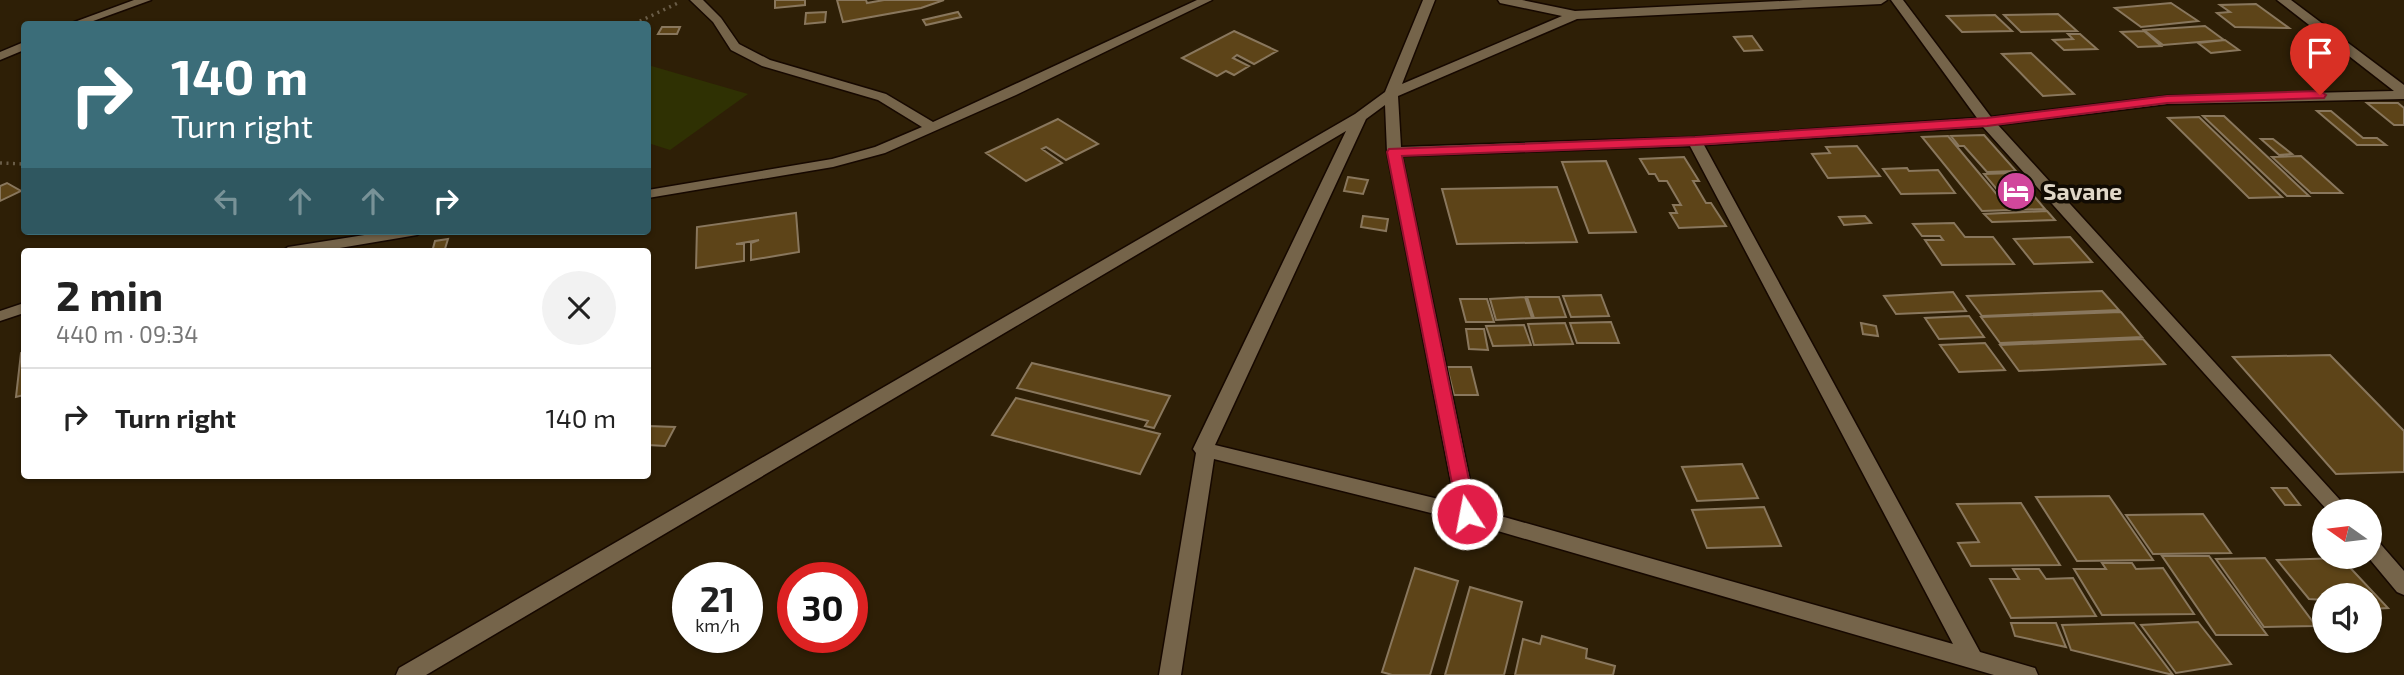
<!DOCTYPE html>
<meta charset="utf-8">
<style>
:root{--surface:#fff;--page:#f2f2f2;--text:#222;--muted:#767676;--line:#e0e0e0}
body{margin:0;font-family:"Exo 2",sans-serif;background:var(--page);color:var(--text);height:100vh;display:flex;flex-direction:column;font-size:26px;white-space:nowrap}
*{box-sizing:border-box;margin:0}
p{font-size:23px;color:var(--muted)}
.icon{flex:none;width:38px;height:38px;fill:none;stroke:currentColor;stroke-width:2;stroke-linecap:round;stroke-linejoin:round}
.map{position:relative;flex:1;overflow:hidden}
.details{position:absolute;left:21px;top:248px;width:630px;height:231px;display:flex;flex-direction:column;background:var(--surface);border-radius:7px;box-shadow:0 2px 5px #0004}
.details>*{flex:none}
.top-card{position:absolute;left:21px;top:21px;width:630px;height:214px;border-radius:7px;box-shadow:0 2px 5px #0004;background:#3b6d79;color:#fff;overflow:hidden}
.needle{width:46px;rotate:284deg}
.controls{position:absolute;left:2312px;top:499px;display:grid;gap:14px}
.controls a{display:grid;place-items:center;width:70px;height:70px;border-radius:50%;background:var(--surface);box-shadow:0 2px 5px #0004;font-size:35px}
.speed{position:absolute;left:672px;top:562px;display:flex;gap:14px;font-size:35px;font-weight:700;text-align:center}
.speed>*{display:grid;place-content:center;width:91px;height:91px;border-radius:50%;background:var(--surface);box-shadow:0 2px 5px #0004;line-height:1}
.speed small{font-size:18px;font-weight:400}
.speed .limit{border:10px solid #d22;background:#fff;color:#111}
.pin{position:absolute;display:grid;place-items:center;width:60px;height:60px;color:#fff;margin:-72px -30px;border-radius:50% 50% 50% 0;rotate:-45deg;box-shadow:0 0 7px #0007}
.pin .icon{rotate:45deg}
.me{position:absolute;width:77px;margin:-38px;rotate:349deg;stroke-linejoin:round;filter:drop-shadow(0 0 5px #0008)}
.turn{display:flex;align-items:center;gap:24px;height:147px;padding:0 35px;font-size:32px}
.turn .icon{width:91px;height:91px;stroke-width:2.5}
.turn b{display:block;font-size:49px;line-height:60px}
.lanes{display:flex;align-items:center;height:66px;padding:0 35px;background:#0003;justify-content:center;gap:35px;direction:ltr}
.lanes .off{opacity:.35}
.round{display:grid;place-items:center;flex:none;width:74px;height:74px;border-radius:37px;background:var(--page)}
.overview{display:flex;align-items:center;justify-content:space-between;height:119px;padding:0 35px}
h1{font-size:42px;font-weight:700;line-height:52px}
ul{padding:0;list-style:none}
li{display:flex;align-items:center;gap:21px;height:98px;padding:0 35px;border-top:2px solid var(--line)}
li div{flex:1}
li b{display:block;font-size:26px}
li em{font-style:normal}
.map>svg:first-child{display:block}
.green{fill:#2f3103}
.building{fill:#5d4418;stroke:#89775d;stroke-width:2}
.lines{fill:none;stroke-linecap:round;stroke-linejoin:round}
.service-casing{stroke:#160800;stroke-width:3}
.minor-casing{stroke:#160800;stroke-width:3}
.path{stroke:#6a5d48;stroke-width:3.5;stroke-dasharray:2 4.5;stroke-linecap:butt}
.service{fill:#75644a;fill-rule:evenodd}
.minor{fill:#75644a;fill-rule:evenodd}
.route{fill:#e11d48;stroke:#92132f;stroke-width:2}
.labels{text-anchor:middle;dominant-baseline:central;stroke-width:7;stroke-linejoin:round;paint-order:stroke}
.poi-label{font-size:23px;font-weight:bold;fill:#e0d7c8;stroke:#110b03;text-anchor:start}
</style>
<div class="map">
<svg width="2404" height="675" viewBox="0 0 2404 675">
<rect width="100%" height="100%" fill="#2e1f06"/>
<path class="green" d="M648 65 748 94 670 150 648 143Z"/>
<path class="building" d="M775 0H805V5L775 8Z
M837 0H866L867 3 884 0H944L921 8 843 22Z
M2171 3 2198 21 2141 27 2115 8Z
M2256 4 2289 28 2235 27 2217 13 2230 12 2220 5Z
M826 12 825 22 805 24 806 13Z
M958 12 961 17 926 25 923 20Z
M2058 14 2077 31 2021 32 2004 15Z
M1995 15 2012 31 1962 32 1947 16Z
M2205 26 2224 40 2163 45 2144 30Z
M662 27H680L677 34H658Z
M1234 31 1277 51 1254 64 1237 55 1233 58 1249 66 1234 75 1226 71 1217 76 1182 58Z
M2144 31 2161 46 2138 47 2121 32Z
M2068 34H2080L2097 49 2064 50 2053 40 2073 39Z
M1752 36 1762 50 1744 51 1734 37Z
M2225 40 2239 50 2211 53 2198 43Z
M2031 53 2074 94 2043 96 2002 54Z
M2367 103H2398L2404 108V125H2394Z
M2317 111H2331L2363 138H2377L2386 145H2357Z
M2203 116H2224L2309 196H2287Z
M2199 117 2282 197 2249 198 2168 118Z
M1058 119 1098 144 1066 160 1046 147 1042 149 1062 163 1026 181 986 153Z
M1984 135 2016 171 1987 172 1964 146H1959L1951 136Z
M1948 136 2010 210 1982 211 1922 137Z
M2261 139H2273L2292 154 2279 155Z
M1857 146 1880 176 1828 178 1812 154 1830 153 1826 147Z
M2301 156 2342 193H2311L2272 157Z
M1684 157 1699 181H1693L1706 203H1711L1726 226 1679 228 1670 213H1677L1673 205H1681L1667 181H1659L1655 174H1649L1640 159Z
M1606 161 1636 232 1589 233 1562 162Z
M1907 168 1909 171 1938 170 1955 193 1901 194 1883 169Z
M2014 173 2045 209 2014 210 1984 174Z
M1348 177 1368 180 1363 194 1344 191Z
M7 183 21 191 0 201V186Z
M1557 187 1577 242 1457 244 1442 189Z
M2047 211 2055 220 1992 222 1984 214Z
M796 213 799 252 751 260V243L759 240 736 244H744V261L696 268 697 227Z
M1363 216 1388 219 1386 231 1361 227Z
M1865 216 1871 223 1844 225 1839 217Z
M1954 223 1965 237H1993L2014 264 1942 265 1925 240H1943L1940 236H1922L1913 224Z
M2070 237 2092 262 2034 264 2014 239Z
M448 239 444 252H432L435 241Z
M2102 291 2119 310 1982 316 1967 296Z
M1953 292 1966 311 1896 314 1884 296Z
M1601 295 1609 316 1571 317 1563 296Z
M1525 297 1532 318 1496 320 1490 299Z
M1527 297H1559L1566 317 1534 318Z
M1460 299H1487L1494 322H1466Z
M2121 312 2142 337 2000 343 1981 317Z
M1969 316 1984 337 1939 339 1925 318Z
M1611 322 1619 343H1577L1570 323Z
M1565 323 1573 344 1534 345 1528 324Z
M1861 323 1876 326 1878 336 1863 334Z
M1524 325 1531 345 1493 346 1486 326Z
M1466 329H1484L1488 350 1469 349Z
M2143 339 2165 364 2019 371 2000 345Z
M1985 343 2005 370 1959 372 1940 345Z
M24 352V395L16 397 21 353Z
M2330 355 2404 431V472L2336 474 2233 357Z
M1032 363 1170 396 1154 428 1145 426 1148 421 1017 388Z
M1447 367H1471L1478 395H1454Z
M1016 398 1160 434 1140 474 992 435Z
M648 426 675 427 665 446 648 445Z
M1742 464 1758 498 1697 501 1682 467Z
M2272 488H2287L2300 505H2285Z
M2109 496 2153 560 2077 561 2036 497Z
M2021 503 2060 565 1971 566 1958 543 1979 542 1957 504Z
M1764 507 1781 546 1707 548 1692 510Z
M2203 514 2231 553 2153 554 2126 515Z
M2162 556H2209L2267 635H2216Z
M2265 558 2316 626 2264 627 2216 559Z
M2341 558 2388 608 2370 609V595H2324V600L2309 599 2277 560Z
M2102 563H2132L2136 569 2163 568 2194 614 2102 615 2074 569H2106Z
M1415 568 1458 581 1430 675H1392L1382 672Z
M2013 569H2039L2046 579 2073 578 2096 616 2011 618 1990 579H2019Z
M1470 587 1522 602 1504 675H1445Z
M2198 622 2231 664 2176 673 2141 625Z
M2011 623H2056L2066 647 2015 636Z
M2134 623 2173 675 2071 650 2062 625Z
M1542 636 1587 649 1586 658 1615 666 1613 675H1515L1523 639 1540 644Z"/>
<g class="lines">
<g class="service-casing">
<path id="service" d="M134 0H151L85 24H69Z
M690 0H703L721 18 739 44 770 60 886 94 933 122 1197 0H1212L1016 95 885 153 833 167 648 198V190L832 159 875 147 922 127 878 100 762 66 731 50 713 22Z
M24 42V50L0 60V52Z
M390 231H424L417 235 316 252H281L288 247Z
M24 303V313L0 321V311Z"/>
</g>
<g class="minor-casing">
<path id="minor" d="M1423 0H1435L1402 84 1562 16 1500 3 1498 0H1522L1575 11 1803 0H1887L1881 4 1577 19 1398 96 1401 147 1695 137 1977 118 1891 0H1903L1991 117 2167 96 2394 91 2277 0H2291L2404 85V99L2167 104 1998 125 2350 511H2328L1983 127 1704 145 1980 652 2035 668 2038 675H1994L1467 522 1214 459 1181 675H1159L1196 453 1193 449 1346 131 426 675H396L399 668 1355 114 1385 92ZM1385 105 1387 152 1455 503 1215 445 1366 119ZM1690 146 1953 644 1476 509 1402 156Z
M2370 538 2377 540 2404 571V595L2397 592 2367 556H2370Z"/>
</g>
<path class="path" d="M634 24 680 2
M0 163 24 164"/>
<use href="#service" class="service"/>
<use href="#minor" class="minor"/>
</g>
<path class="route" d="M2320 91 2326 95 2324 98 2167 103 1987 126 1695 145 1402 156 1476 514 1474 519H1461L1458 514 1387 152 1389 149 1695 137 1987 118 2167 96Z"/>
<defs>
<g id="hotel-disc" transform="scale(2.0125)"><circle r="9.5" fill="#d1479c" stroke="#110b03"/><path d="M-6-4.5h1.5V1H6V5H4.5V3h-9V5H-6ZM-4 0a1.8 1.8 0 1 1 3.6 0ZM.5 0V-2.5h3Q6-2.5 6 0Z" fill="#fff"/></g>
</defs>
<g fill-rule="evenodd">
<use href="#hotel-disc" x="2016" y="191"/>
</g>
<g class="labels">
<g class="poi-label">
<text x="2043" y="191">Savane</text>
</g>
</g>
</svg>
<div class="controls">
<a><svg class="needle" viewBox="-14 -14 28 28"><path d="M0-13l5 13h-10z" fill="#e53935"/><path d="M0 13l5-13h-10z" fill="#767676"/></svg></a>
<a><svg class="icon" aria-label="sound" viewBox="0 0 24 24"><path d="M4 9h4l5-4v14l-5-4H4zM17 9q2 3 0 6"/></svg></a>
</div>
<div class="speed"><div>21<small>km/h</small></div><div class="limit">30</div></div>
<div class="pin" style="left:2320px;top:95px;background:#d93025"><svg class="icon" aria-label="arrive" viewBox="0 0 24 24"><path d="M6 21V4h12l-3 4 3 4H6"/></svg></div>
<svg class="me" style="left:1467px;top:514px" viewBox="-20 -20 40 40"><circle r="17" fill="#e11d48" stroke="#fff" stroke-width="3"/><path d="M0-11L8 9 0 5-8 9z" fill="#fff"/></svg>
<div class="top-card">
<div class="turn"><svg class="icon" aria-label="right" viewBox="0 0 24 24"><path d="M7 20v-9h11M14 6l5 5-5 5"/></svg><div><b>140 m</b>Turn right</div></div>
<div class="lanes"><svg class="icon off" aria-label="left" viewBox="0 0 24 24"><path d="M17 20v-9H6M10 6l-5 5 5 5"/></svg><svg class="icon off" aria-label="ahead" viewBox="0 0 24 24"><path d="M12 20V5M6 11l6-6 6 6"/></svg><svg class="icon off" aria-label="ahead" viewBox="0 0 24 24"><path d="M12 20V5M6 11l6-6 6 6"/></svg><svg class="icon" aria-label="right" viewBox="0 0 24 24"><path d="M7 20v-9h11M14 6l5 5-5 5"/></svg></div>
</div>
<section class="details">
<div class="overview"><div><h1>2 min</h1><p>440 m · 09:34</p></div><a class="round"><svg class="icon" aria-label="close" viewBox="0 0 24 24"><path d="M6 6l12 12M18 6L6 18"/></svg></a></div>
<ul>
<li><svg class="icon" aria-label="right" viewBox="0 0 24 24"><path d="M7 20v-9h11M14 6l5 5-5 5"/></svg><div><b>Turn right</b></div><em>140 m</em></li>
</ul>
</section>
</div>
